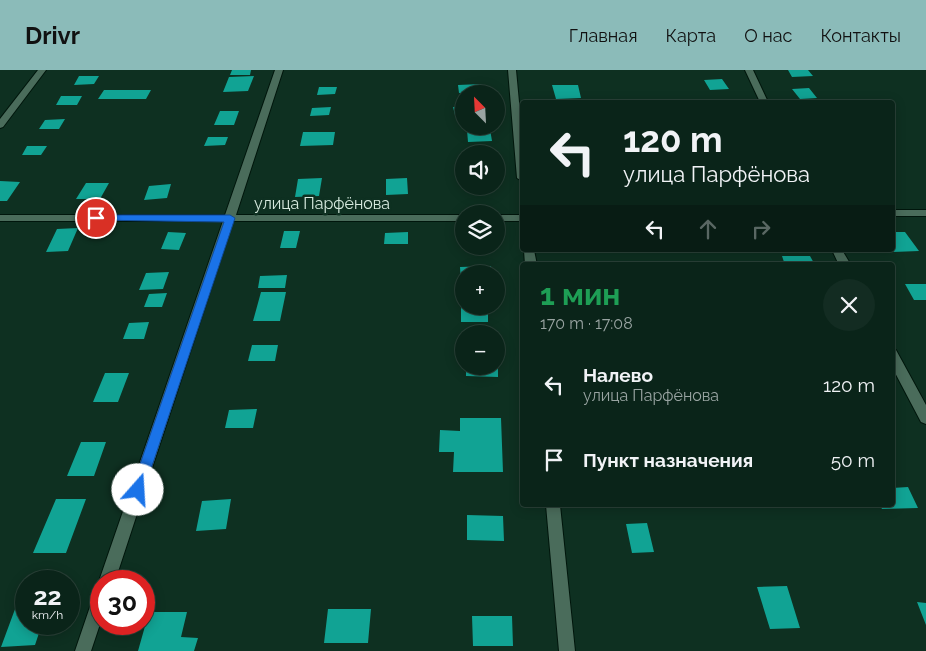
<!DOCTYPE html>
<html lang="ru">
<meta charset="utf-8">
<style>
:root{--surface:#0a2419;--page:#132c22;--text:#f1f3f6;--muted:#99a4a2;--line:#2a4138;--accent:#8bbbb9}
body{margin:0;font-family:Raleway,sans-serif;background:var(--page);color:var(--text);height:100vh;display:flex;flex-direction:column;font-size:19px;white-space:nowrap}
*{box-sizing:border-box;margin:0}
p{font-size:16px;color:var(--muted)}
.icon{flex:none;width:28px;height:28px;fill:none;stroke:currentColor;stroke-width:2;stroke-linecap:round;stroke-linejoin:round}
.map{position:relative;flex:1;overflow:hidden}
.drawer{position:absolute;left:520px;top:192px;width:375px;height:245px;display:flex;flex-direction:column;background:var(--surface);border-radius:5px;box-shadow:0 2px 12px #0003,0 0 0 1px var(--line)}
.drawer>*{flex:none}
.guide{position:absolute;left:520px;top:30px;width:375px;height:152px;border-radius:5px;box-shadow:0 2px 12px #0003,0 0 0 1px var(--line);background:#0a2419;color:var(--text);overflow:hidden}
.needle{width:32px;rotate:336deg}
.buttons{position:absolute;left:455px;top:15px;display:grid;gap:10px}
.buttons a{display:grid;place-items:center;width:50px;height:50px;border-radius:50%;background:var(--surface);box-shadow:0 2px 12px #0003,0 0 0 1px var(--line);font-size:25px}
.speed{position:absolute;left:15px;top:500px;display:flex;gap:10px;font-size:25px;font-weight:700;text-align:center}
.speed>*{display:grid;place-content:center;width:65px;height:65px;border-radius:50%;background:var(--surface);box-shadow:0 2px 12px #0003,0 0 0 1px var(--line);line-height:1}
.speed small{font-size:12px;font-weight:400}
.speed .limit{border:8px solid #d22;background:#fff;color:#111}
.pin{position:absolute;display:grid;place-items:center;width:42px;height:42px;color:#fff;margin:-21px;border:2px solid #fff;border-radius:50%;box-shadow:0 1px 5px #0007}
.me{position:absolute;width:55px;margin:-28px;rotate:19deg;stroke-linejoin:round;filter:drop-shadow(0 0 4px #0008)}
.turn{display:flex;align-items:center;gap:18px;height:105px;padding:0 20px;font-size:22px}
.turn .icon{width:65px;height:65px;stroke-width:2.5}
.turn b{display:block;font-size:35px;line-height:42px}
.lanes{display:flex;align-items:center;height:48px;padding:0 20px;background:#0003;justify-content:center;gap:25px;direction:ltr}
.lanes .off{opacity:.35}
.round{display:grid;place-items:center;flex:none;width:52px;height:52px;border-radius:26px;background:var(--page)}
.headline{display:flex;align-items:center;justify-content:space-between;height:85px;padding:0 20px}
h1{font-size:30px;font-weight:700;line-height:38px;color:#1e9e55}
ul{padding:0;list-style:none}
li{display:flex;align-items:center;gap:15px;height:75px;padding:0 20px}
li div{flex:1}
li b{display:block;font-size:19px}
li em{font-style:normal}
header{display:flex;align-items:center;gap:30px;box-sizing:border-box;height:70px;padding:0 25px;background:var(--accent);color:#111}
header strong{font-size:24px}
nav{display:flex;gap:28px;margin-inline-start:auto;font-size:18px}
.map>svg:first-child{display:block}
.building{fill:#11a394}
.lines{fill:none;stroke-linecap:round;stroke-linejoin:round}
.minor-casing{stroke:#00160c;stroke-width:2}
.minor{fill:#4a6c5b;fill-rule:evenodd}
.route{fill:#1a73e8;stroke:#114b97}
.labels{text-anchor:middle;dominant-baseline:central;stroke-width:5;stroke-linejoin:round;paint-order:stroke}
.street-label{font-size:16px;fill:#d7eadf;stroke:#0e3021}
</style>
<header>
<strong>Drivr</strong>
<nav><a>Главная</a><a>Карта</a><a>О нас</a><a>Контакты</a></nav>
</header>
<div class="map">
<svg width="926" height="581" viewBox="0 0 926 581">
<rect width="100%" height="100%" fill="#0e3021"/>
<path class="building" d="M232 0H251L250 5H230Z
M788 0H808L813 6 792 7Z
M79 6H99L94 14 74 15Z
M254 6 248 21 223 22 229 7Z
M722 9 729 19 710 20 704 10Z
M481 14 483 22 459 23 458 15Z
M552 15H578L581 28 556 29Z
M319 17H337L335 24 317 25Z
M809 18 817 28 800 29 792 19Z
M104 20H151L146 29H98Z
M61 26H82L77 35H56Z
M464 36V45H455L453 37Z
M331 37 329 45 310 46 312 38Z
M220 41H239L234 55H214Z
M65 49 59 59H39L45 50Z
M490 59 492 71 468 72 467 60Z
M303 62H335L333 75 300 76Z
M208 67H228L225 75 204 76Z
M27 76H47L41 85H22Z
M322 108 319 126 295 127 298 109Z
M407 108 408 124 386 125V109Z
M0 111 20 112 7 131H0Z
M86 113H109L100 129H76Z
M171 114 167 128 144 130 149 116Z
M78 158 68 181 46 182 57 159Z
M284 161H300L296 178H280Z
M168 162 186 163 179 180 161 179Z
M408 162V174H384L385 163Z
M892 162H905L919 181 893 182Z
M782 186H810L815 195H785Z
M491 196 492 204H464V212H461L460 197Z
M169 202 163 219 139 220 146 203Z
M287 205 285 218H258L260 206Z
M905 214H926V230H914Z
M261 222H286L280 251H253Z
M167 223 162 237H144L149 224Z
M461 236 488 237V252H461Z
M149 252 144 269H123L129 253Z
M252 275H278L275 291H248Z
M466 296H498V307L466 306Z
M105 303H129L118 332H93Z
M257 339 253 358H225L229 340Z
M460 348H501L503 402H453L454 382H439L440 360 460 361Z
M81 372H106L94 406H67Z
M908 417 918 438 882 439 880 435H892V418Z
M56 429H86L66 483H33Z
M231 429 226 459 196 461 202 431Z
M467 445 503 446 504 471 467 470Z
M647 453 654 482 632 483 626 454Z
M787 516 800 558 770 559 757 517Z
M18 531H26V554H42L35 575 1 577Z
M917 532 926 533V555Z
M328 539H371L368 573H324Z
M149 542H187L181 567 198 568 194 581H138Z
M472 546H512L513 576H473Z"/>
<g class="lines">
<g class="minor-casing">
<path id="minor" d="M38 0H46L3 57 0 58V49Z
M275 0H283L236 145H464V151H233L115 511H101V516L99 511 223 151H0V145H225Z
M508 0H516L522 64V111L517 108Z
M745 0H753L768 32H760Z
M892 140H926V146H892Z
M496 145H522V151H496Z
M524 180H534L537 195H525Z
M832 180H842L851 195H839Z
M892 279 896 280 926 335V354L921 352 892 297Z
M546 435H560L575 581H559Z
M101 520V551L91 581H75L95 522Z"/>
</g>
<use href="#minor" class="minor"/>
</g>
<path class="route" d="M96 145H230L235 148 144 420 142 425 138 427 133 425 131 420 224 152 93 150 91 148Z"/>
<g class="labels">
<g class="street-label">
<text x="322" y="133">улица Парфёнова</text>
</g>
</g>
</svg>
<div class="buttons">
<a><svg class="needle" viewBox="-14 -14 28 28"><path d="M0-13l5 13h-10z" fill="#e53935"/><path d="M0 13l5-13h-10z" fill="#99a4a2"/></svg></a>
<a><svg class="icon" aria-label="sound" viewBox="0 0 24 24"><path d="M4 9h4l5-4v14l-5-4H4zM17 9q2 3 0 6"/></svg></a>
<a><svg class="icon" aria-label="layers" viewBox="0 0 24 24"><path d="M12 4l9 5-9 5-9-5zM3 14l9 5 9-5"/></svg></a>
<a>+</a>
<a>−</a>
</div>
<div class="speed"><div>22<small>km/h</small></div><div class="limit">30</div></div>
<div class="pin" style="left:96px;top:148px;background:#d93025"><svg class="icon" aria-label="arrive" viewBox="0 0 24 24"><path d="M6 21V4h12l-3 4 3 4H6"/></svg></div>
<svg class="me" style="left:138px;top:420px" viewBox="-20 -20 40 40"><circle r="19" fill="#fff"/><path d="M0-13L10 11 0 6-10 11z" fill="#1a73e8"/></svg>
<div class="guide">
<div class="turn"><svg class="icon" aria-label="left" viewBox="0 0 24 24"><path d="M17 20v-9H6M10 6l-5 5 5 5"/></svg><div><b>120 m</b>улица Парфёнова</div></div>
<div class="lanes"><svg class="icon" aria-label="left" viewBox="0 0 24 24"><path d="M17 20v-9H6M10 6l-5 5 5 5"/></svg><svg class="icon off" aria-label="ahead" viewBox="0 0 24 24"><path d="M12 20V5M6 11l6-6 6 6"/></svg><svg class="icon off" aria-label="right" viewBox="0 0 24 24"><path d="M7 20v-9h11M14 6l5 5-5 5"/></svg></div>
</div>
<section class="drawer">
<div class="headline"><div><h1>1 мин</h1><p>170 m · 17:08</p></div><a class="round"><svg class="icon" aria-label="close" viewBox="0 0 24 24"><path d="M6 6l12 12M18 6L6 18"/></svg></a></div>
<ul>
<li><svg class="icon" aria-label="left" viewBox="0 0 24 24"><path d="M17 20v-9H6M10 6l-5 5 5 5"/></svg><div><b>Налево</b><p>улица Парфёнова</p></div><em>120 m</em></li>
<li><svg class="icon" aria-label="arrive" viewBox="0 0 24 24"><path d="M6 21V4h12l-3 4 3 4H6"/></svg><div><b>Пункт назначения</b></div><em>50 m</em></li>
</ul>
</section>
</div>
